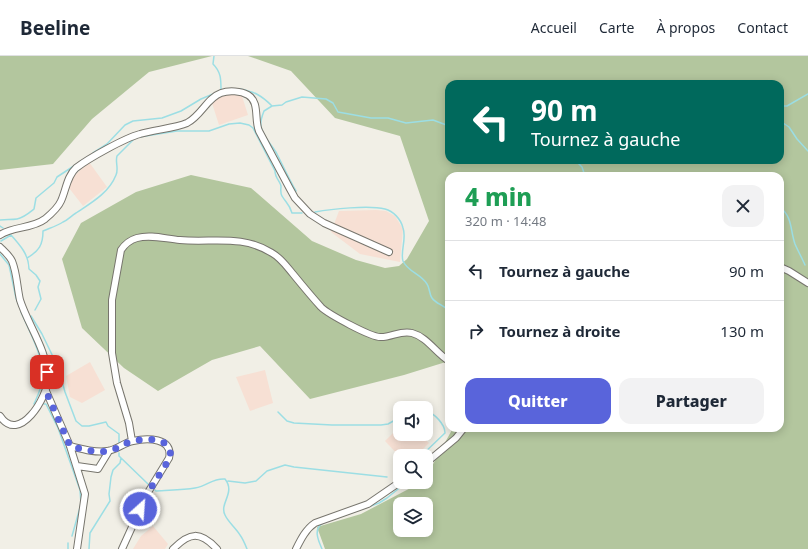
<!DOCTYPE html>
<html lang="fr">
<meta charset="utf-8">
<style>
:root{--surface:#fff;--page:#f2f2f3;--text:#1f2937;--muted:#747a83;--line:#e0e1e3;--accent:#5964db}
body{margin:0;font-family:"Noto Sans",sans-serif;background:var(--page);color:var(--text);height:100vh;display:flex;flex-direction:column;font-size:15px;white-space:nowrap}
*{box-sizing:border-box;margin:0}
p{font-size:13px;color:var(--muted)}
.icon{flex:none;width:22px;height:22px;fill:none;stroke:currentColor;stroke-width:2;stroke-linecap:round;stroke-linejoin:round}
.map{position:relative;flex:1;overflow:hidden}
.drawer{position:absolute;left:445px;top:116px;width:339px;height:260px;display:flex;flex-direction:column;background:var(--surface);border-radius:12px;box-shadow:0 2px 10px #0003}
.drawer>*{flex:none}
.top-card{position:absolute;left:445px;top:24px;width:339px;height:84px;border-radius:12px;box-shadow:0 2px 10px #0003;background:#00695c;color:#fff;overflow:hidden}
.fabs{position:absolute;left:393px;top:345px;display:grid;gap:8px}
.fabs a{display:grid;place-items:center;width:40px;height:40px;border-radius:8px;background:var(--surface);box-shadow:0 2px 10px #0003;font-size:20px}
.pin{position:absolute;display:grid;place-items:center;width:34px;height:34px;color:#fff;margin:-17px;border-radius:8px;box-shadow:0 2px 6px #0006}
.me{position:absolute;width:44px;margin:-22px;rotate:26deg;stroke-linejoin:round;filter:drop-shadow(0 0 3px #0008)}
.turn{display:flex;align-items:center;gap:14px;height:84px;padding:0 20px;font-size:18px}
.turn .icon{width:52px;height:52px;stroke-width:2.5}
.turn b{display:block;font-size:28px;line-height:34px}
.round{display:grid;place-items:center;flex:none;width:42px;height:42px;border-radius:12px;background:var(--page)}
.overview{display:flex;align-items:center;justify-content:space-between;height:68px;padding:0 20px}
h1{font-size:24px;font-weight:800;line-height:30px;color:#1e9e55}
.cta{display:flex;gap:8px;margin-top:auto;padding:8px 20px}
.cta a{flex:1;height:46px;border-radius:12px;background:var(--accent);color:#fff;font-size:16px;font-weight:800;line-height:46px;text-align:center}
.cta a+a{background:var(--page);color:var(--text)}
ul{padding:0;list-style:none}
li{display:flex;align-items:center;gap:12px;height:60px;padding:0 20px;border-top:1px solid var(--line)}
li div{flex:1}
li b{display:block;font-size:15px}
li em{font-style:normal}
header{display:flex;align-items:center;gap:24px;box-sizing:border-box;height:56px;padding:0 20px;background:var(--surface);border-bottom:1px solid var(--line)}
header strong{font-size:19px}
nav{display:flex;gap:22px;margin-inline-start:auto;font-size:14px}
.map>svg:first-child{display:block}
.industrial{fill:#f7e0d4}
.green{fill:#b3c69e;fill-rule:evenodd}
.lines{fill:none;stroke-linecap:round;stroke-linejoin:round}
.stream{stroke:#9cdee4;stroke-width:1.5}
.street-casing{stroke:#77756d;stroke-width:8}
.street{stroke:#fff;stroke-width:6}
.route{stroke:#5964db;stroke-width:7;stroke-dasharray:0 12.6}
</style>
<header>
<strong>Beeline</strong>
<nav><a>Accueil</a><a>Carte</a><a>À propos</a><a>Contact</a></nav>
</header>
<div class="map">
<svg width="808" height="493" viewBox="0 0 808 493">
<rect width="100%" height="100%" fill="#f1efe6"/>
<path class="industrial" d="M228 38 242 40 248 59 219 69 212 47 223 39Z
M89 106 107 131 83 150 69 132 73 121Z
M376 154 386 155 395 160 403 173 400 206 360 198 331 176 339 155Z
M90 306 105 334 82 347 70 341 66 320Z
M265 314 273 347 250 355 236 321Z
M400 370V378H420L429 387 416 400 400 401 385 385Z
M153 470 168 488 165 493H133L141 480Z"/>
<path class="green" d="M0 0H212L149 16 92 63 53 108 0 114Z
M248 0H808V493H325L317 471 361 458 422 426H426V421L453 372H780V120H449V305L404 319 310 343 260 290 212 304 158 335 124 312 82 272 62 203 81 167 136 136 191 119 251 132 312 185 356 204 385 212 399 210 407 203 429 165 400 80 335 62 291 15ZM449 28H780V104H449ZM400 448H426V474H400Z"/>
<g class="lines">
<path class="stream" d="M214 0 213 8C221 16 221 23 221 34
M240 33C255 36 261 39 272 50L282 49 286 46 302 41 326 43 333 47 338 56 371 62H388L406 67 433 64 449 70
M272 50 264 55C262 60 260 66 261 71 263 81 272 89 277 98 283 110 289 123 296 135
M780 50H787L808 38
M780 65 789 71 797 83 808 95
M139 81 177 75H209L229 68 240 67 249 69 253 72 275 115C275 122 280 125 281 130 281 133 280 137 282 140 286 147 289 147 292 157H302
M93 97 107 88 125 69 133 65 162 62 181 55 201 43 213 38
M575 104 582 111 585 120
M780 151C793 162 790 174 795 188 798 195 802 202 805 209
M315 156C331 153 369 149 385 153 393 155 401 163 403 172 407 182 400 196 403 205 408 216 421 218 427 228 430 232 429 238 432 242 436 248 444 249 449 255
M0 164C6 163 11 164 17 163 23 162 29 157 34 153L36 142 54 127 57 121 86 102
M0 170 3 172
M1 185 11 179C20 189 29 199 29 213L36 219 40 225 38 231 41 243 35 254
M0 198 9 209 16 242 20 252
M27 202C39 195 43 189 43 175 50 172 57 170 63 166 68 164 71 160 76 157 91 147 109 137 116 119 119 113 115 106 117 100L134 83
M21 256C28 272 45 305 43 321 42 331 38 339 34 348
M31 260 42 278 58 311 65 336 76 365 82 370H89L106 366 108 370 119 378V387
M44 348H46L58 372 80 434 81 448 72 480
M278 356 287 365 294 367 332 369H381L388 368 397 363H400
M119 397V400L148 428
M421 400 445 377C445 368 434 357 426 355
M396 421 400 420
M228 425 245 427 256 425 267 415 285 409 294 411 387 421
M155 434 156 435C169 434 182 434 195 432 208 430 212 422 225 423 236 437 219 447 225 459 228 466 236 472 240 479 243 483 245 488 247 493
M334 463 379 447 387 442 403 429
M68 487V493
M89 493 90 477 110 445 109 438 111 421 113 414 120 407 121 402
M322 493C318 484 313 473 323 467"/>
<g class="street-casing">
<path id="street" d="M0 179C13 170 32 173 45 163 51 158 58 152 61 145 66 134 67 120 76 112 89 102 125 82 140 78 153 74 176 72 187 67 201 60 207 42 221 37 229 34 241 35 248 39 260 46 254 64 259 75L290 133 295 142 310 158 324 167 389 196
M0 191C4 195 9 199 12 205 17 217 17 231 20 244 28 269 47 294 48 322 48 341 19 389 0 360
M780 211 789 215 808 227
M46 335 70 390 85 438 77 493
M132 385 129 367 117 327 112 297V244L121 194C125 188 130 184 137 182 151 178 166 183 180 184 212 187 242 178 272 197 281 202 287 211 293 218 302 229 311 240 321 251 328 258 372 282 381 281 392 281 401 274 412 277 427 281 436 297 449 305
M70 390C82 393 95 397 107 395 117 394 123 387 133 385 146 382 174 381 169 402L147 438 122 493
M426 407 456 382 464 372
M77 410 98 413 109 395
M173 493C190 476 200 475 217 493
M296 493C301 483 306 473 315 467L368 448 400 426"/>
</g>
<use href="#street" class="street"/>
</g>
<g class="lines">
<path class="route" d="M47 316 48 327 46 335 70 390C82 393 95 397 107 395 117 394 123 387 133 385 146 382 174 381 170 402L147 438 140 453"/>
</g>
</svg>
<div class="fabs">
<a><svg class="icon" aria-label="sound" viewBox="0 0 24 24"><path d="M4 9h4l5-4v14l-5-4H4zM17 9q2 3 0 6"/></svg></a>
<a><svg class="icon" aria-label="search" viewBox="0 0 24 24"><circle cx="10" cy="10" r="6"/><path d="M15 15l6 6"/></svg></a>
<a><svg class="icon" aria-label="layers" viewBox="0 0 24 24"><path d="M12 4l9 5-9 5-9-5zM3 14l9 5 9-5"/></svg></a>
</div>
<div class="pin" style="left:47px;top:316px;background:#d93025"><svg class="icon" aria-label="arrive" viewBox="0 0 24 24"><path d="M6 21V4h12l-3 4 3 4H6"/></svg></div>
<svg class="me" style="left:140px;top:453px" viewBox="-20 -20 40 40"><circle r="17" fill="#5964db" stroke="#fff" stroke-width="3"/><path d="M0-11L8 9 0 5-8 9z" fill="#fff"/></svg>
<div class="top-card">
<div class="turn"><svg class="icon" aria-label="left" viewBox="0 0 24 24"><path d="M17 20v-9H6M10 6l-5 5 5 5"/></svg><div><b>90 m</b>Tournez à gauche</div></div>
</div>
<section class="drawer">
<div class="overview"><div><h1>4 min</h1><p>320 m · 14:48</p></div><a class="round"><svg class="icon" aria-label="close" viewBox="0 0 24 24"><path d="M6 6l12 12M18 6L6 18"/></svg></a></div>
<ul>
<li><svg class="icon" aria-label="left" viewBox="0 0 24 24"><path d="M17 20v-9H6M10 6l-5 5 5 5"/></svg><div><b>Tournez à gauche</b></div><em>90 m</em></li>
<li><svg class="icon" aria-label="right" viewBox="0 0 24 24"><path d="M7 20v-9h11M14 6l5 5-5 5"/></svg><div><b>Tournez à droite</b></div><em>130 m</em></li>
</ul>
<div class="cta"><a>Quitter</a><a>Partager</a></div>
</section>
</div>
